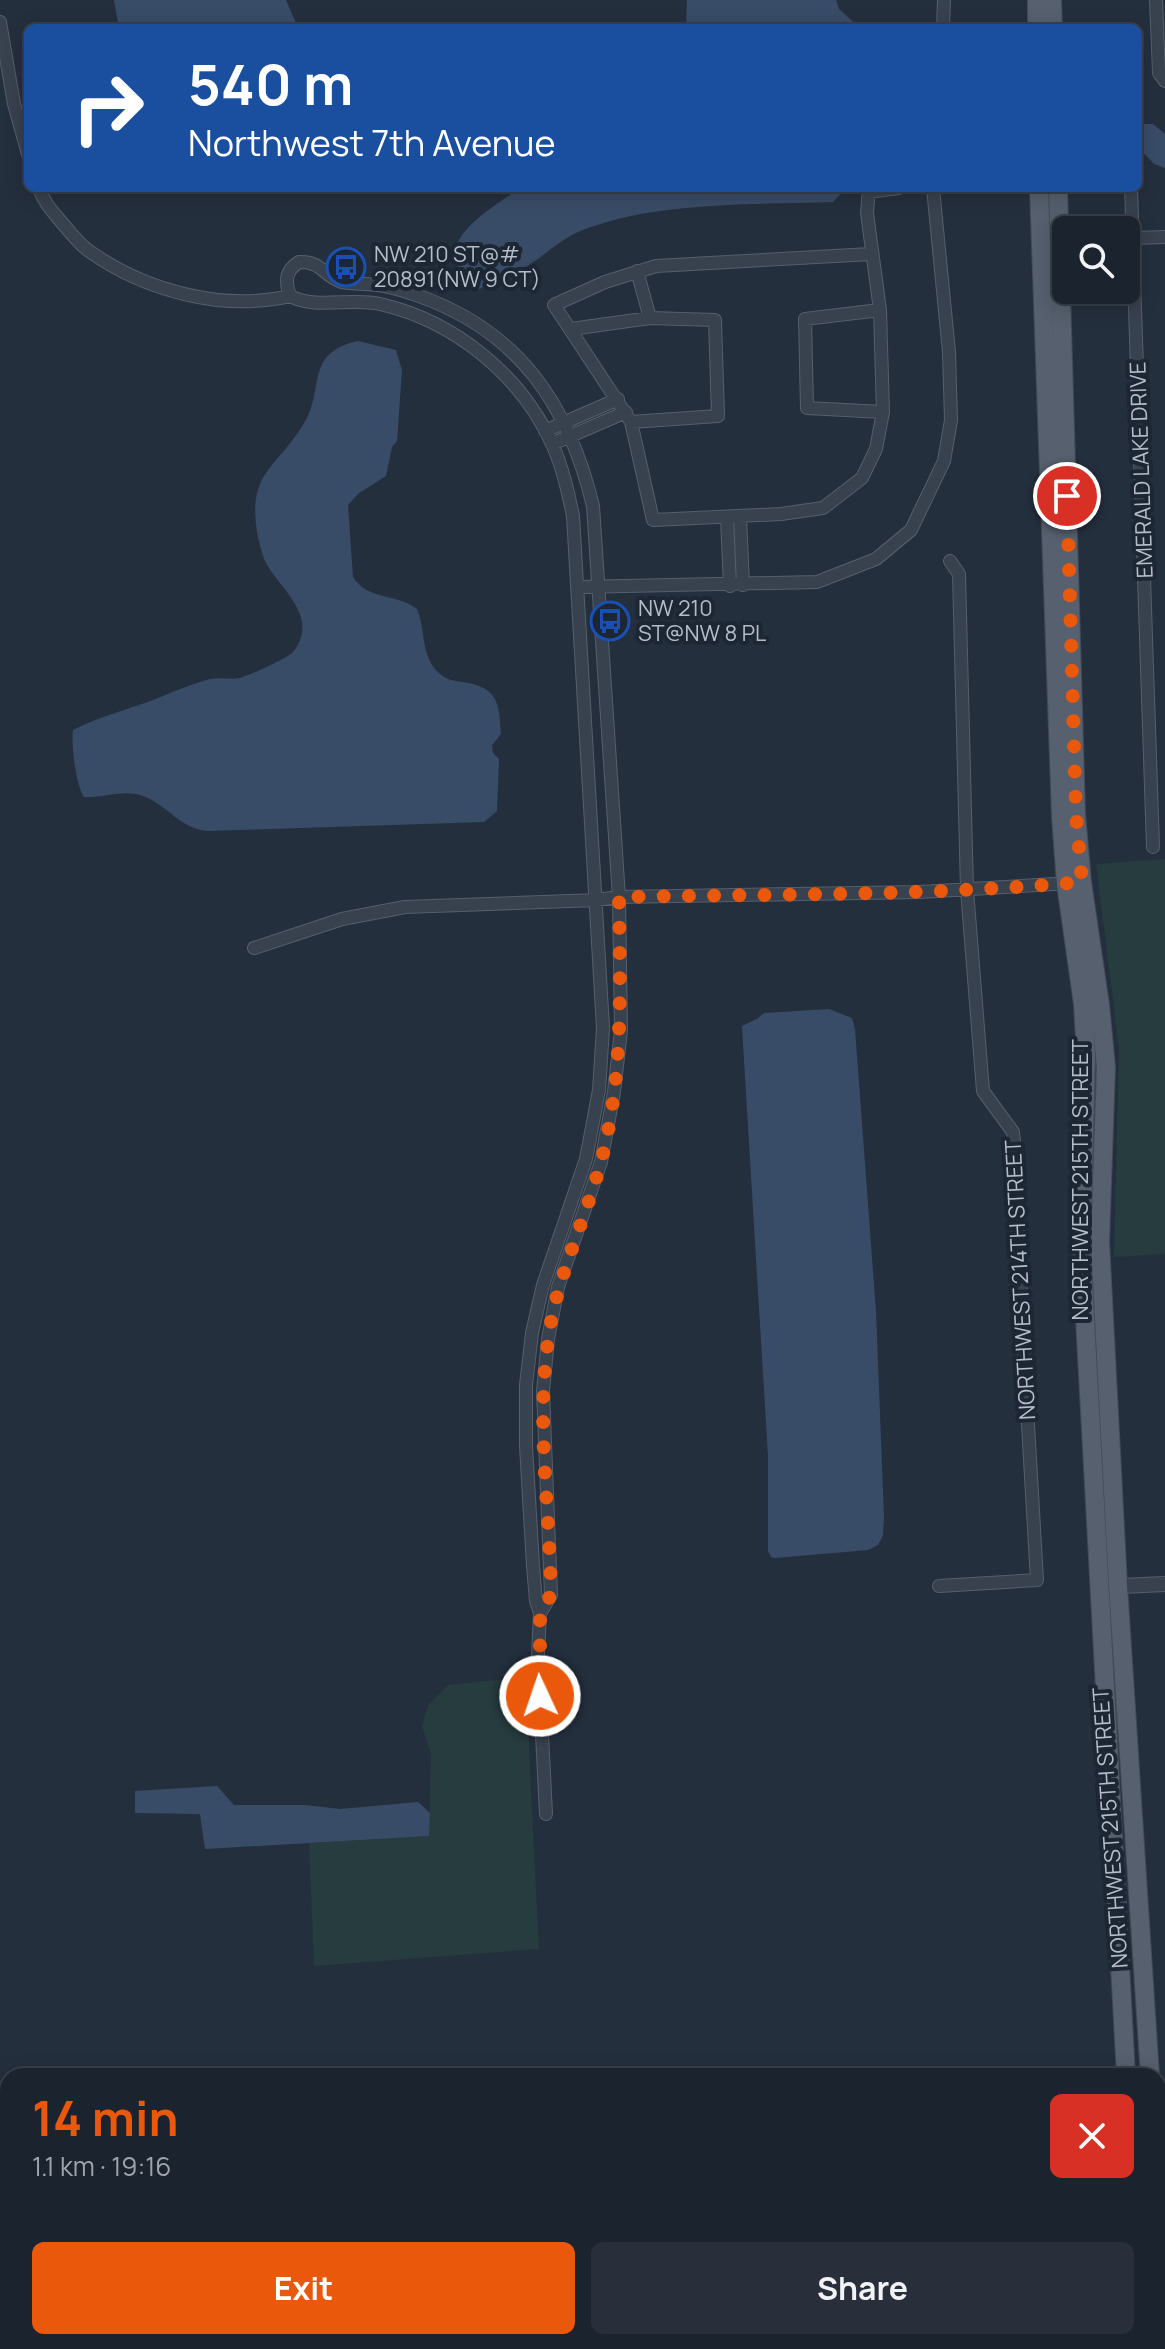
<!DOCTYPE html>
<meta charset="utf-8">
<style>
:root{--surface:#1b232e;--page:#282f3a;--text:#f1f3f6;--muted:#a0a4aa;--line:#39404a;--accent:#ea580c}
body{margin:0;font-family:Manrope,sans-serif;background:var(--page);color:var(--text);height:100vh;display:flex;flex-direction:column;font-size:30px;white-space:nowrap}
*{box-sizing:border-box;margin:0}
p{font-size:26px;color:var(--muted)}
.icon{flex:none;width:44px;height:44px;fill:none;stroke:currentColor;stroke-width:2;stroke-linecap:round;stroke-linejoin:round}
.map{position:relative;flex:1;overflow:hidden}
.side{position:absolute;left:0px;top:2068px;width:1166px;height:282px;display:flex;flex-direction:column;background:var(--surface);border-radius:24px 24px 0 0;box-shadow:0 4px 20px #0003,0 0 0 2px var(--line)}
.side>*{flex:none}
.top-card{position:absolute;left:24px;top:24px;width:1118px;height:168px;border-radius:12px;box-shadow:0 4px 20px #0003,0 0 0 2px var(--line);background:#1a4fa0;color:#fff;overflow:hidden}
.controls{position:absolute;left:1052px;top:216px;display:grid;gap:16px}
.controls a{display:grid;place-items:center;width:88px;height:88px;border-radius:12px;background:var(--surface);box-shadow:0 4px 20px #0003,0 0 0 2px var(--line);font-size:40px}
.pin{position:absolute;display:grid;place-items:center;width:68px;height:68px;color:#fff;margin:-34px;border:4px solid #fff;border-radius:50%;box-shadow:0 2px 8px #0007}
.me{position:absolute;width:88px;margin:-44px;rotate:357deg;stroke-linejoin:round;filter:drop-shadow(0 0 6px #0008)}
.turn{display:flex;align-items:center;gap:28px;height:168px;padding:0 32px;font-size:36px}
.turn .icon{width:104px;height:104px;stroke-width:2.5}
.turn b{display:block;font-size:56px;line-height:68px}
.round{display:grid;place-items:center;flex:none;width:84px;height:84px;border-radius:12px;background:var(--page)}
.head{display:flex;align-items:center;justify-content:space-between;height:136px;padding:0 32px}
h1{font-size:48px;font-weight:700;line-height:60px;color:var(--accent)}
.action{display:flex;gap:16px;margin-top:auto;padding:16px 32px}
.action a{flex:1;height:92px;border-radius:12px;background:var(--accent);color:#fff;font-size:32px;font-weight:700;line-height:92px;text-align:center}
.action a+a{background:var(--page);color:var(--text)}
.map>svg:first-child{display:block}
.green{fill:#263c3f}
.water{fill:#394c67}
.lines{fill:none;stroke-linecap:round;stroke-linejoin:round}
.minor-casing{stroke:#565f6c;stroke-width:14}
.tertiary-casing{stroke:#565f6c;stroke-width:16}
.primary-casing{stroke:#414a57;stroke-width:20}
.minor{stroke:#38414e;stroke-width:12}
.tertiary{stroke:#38414e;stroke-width:14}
.primary{stroke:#56606e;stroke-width:18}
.route{stroke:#ea580c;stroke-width:14;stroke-dasharray:0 25.2}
.labels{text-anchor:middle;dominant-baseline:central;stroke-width:8;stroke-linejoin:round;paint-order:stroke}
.poi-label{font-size:22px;fill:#b4bcc9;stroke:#1d2633;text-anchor:start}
.street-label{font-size:22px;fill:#b4bcc9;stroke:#1d2633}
</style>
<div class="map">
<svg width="1165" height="2349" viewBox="0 0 1165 2349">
<rect width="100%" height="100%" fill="#242f3e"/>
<path class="green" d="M1165 859V1254L1114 1257 1119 1048 1096 864Z
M515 1678 526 1690 539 1949 314 1966 309 1843 429 1836 431 1753 422 1726 428 1705 448 1685Z"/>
<path class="water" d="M114 0H286L298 28H119Z
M687 0H836L839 9 860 28H686Z
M1138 124H1153L1165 134V168L1154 164 1138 147Z
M521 188H846L833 202C753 205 652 201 578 232 560 240 544 256 527 266 511 275 494 282 477 290L469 288C464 277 455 266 455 253 456 228 501 201 521 188Z
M358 341 396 350 402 370 397 441 392 447 386 476 359 493 348 505 353 577C368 601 397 593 417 609 426 630 420 656 439 673 445 679 453 681 462 682 498 687 499 702 501 734L492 745 493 753 499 759 497 811 484 822 206 831C179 827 170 808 146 797 125 788 105 798 84 797 76 786 71 744 73 730 98 717 126 710 153 700 171 693 191 684 210 679 220 677 231 680 240 678 250 675 289 658 294 651 320 615 279 589 265 561 262 554 260 545 258 537 246 473 275 470 303 425 326 390 303 353 358 341Z
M829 1009 852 1018 855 1029 876 1312 884 1517 883 1535 878 1545 868 1550 775 1558 771 1557 768 1551V1456L745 1077 742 1026 757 1019 764 1013Z
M217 1786 234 1805H305L340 1809 418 1802 430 1813 429 1836 205 1849 200 1814 135 1813V1791Z"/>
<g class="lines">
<g class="minor-casing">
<path id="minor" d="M1156 0 1159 73 1165 81
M0 22 14 104 28 154
M943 28 944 0
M39 188C44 203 53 212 63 224 71 233 79 244 89 251 144 290 222 312 290 296
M869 188 867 213 880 310 883 412 876 449 862 478 823 508 781 514 653 520 631 422 554 305 605 282 656 266 871 254
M1131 188 1153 847
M868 192 899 188
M1134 238 1165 237
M637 271 650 318
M880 310 805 319 807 408 883 412
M571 329 650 318 715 320 718 416 631 422
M545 431 618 399
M552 444 626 412
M740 517 743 585
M727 518 730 586
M578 587 817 582 876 559 911 530 944 461 951 420 949 352 933 188
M254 948 342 919 405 907 597 900 619 897 920 892 1071 883
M939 1586 1037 1580 1022 1321 1015 1152 1013 1132 983 1091 967 890 959 574 950 561
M540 1613 551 1595 543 1391 548 1339 558 1287 601 1162 614 1092 621 1031 619 897 593 506C569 406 520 332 419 296 408 292 396 288 384 286 370 283 355 285 342 282 323 276 322 261 299 262 285 271 285 281 290 296 317 310 351 297 380 304 455 321 522 376 553 446 563 469 568 492 573 516L603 1028 599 1090 586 1159 543 1285 532 1333 526 1385V1446L533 1566 536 1601 540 1613 538 1654 546 1814
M294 2342V2349"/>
</g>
<g class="tertiary-casing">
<path id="tertiary" d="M1101 1587 1165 1584
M1158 2293 1160 2349"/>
</g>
<g class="primary-casing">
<path id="primary" d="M1052 0 1053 28
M1037 28V0
M1039 188 1061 816 1066 884 1083 1004 1086 1057 1081 1245 1126 2076
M1058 188 1076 814 1082 882 1100 1005 1106 1067 1100 1242 1118 1586 1150 2076
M1158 2141 1165 2186
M1158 2218H1165
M0 2238H8
M0 2262 8 2261"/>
</g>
<use href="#minor" class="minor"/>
<use href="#tertiary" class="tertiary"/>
<use href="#primary" class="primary"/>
</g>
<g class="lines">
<path class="route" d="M540 1696V1613L551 1595C550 1510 536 1425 548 1341 556 1278 585 1222 601 1162 624 1075 620 986 619 897 773 894 928 896 1082 882L1076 814 1067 496"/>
</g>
<defs>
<g id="bus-ring" transform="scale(2)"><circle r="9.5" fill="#1d2633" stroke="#1a4fb4" stroke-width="1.5"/><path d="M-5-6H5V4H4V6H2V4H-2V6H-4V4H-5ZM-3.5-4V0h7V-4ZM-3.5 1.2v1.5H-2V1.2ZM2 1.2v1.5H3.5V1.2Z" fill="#1a4fb4"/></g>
</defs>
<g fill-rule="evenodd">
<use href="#bus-ring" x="346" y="267"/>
<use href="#bus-ring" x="610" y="621"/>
</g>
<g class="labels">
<g class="poi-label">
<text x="374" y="254">NW 210 ST@#<tspan x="374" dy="25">20891(NW 9 CT)</tspan></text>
<text x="638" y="608">NW 210<tspan x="638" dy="25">ST@NW 8 PL</tspan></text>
</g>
<g class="street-label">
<text transform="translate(1141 470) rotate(-92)">EMERALD LAKE DRIVE</text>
<text transform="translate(1080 1180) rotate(-90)">NORTHWEST 215TH STREET</text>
<text transform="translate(1020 1280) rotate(-93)">NORTHWEST 214TH STREET</text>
<text transform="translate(1110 1828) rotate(-94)">NORTHWEST 215TH STREET</text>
</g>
</g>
</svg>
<div class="controls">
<a><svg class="icon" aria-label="search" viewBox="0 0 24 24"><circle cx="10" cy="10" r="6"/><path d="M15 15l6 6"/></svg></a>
</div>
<div class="pin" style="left:1067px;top:496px;background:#d93025"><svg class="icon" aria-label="arrive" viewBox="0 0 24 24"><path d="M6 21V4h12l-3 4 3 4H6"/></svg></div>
<svg class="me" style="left:540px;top:1696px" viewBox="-20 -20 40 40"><circle r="17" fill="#ea580c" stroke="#fff" stroke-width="3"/><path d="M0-11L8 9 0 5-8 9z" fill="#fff"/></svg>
<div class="top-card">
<div class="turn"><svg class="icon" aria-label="right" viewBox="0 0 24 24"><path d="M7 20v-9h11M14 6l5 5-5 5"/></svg><div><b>540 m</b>Northwest 7th Avenue</div></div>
</div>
<section class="side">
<div class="head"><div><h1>14 min</h1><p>1.1 km · 19:16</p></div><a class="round" style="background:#d93025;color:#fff"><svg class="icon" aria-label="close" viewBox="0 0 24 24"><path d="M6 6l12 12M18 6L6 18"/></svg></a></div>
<div class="action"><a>Exit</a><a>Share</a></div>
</section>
</div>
